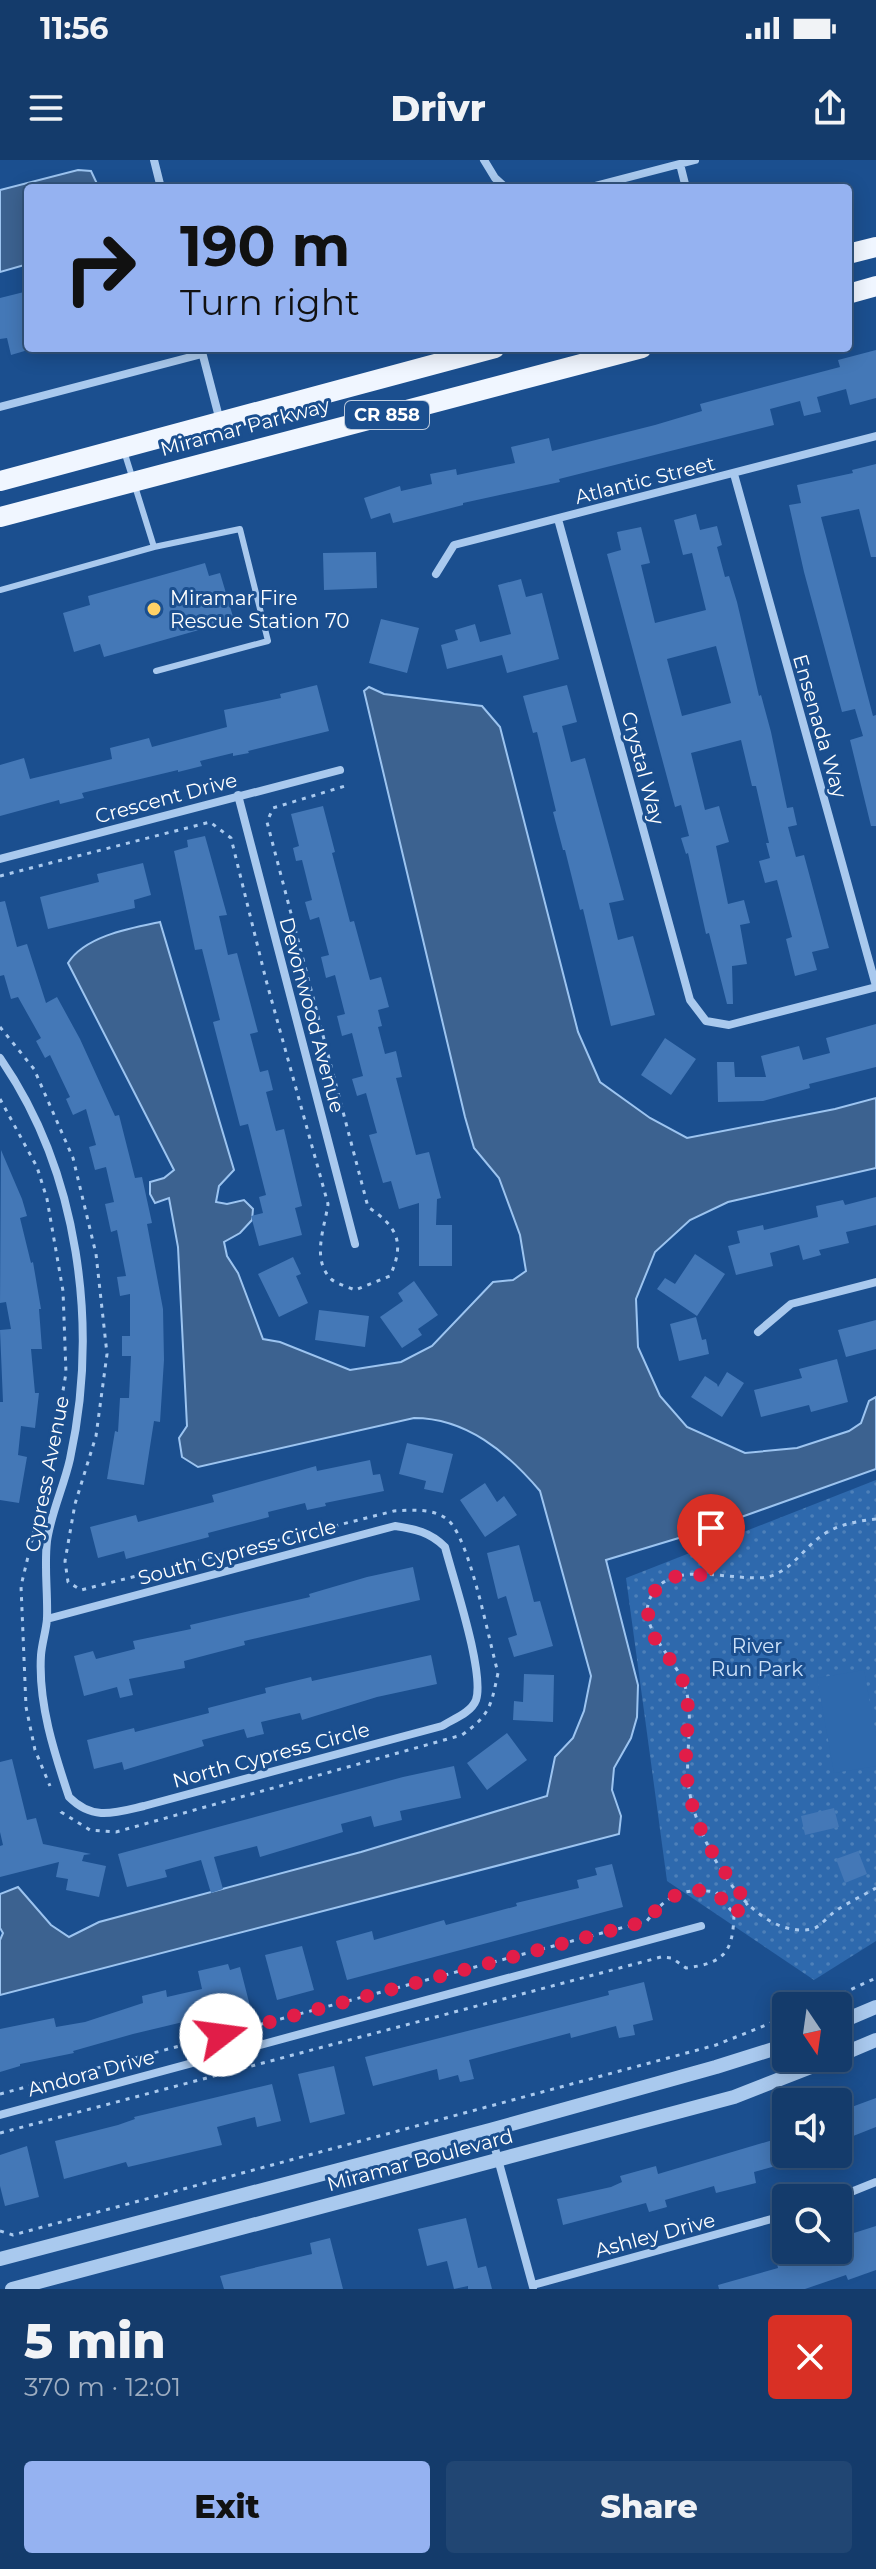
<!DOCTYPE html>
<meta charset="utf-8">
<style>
:root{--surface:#143b6b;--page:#214673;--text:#f1f3f6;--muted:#9dadc1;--line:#33557e;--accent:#95b2f1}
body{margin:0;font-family:Montserrat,sans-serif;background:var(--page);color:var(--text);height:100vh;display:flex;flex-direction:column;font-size:30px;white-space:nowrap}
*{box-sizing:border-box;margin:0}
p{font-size:26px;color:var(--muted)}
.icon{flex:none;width:44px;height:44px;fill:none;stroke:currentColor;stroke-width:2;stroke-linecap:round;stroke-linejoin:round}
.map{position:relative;height:2129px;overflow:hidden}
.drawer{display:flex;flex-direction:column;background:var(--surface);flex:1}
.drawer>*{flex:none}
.banner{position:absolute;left:24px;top:24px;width:828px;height:168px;border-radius:8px;box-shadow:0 4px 20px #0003,0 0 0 2px var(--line);background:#95b2f1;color:#111;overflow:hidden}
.needle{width:52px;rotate:167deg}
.tools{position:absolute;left:772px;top:1832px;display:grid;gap:16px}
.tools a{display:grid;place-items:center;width:80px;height:80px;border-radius:8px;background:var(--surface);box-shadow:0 4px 20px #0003,0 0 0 2px var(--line);font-size:40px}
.pin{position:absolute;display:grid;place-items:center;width:68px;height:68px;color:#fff;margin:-82px -34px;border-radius:50% 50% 50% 0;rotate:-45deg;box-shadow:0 0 8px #0007}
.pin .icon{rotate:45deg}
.me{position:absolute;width:88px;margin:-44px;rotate:75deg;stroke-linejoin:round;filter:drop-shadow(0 0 6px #0008)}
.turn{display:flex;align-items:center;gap:28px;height:168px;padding:0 24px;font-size:36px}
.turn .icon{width:104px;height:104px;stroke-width:2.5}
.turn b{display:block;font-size:56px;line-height:68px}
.round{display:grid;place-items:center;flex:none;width:84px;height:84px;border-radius:8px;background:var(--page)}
.headline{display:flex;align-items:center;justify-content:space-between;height:136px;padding:0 24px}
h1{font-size:48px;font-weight:800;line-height:60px}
.primary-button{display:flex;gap:16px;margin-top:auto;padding:16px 24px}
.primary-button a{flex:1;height:92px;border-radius:8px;background:var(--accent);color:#111;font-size:32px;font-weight:800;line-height:92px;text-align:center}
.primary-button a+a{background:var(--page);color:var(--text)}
.status{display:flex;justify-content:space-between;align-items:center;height:56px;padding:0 40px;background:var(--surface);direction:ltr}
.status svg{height:22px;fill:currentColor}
header{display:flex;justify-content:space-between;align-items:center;height:104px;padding:0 24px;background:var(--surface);font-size:36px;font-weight:800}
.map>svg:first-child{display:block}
.grass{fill:url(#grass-dots)}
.pitch{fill:#2e69ad}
.water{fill:#3c6290;stroke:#9cc4f0;stroke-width:2}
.building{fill:#4478b7;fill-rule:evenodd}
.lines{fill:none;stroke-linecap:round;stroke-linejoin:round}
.path{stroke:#a9c9ee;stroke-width:3;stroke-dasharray:4 6;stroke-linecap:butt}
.service{stroke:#a9c9ee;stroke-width:6}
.minor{stroke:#a9c9ee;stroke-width:8}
.tertiary{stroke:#a9c9ee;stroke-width:14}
.primary{stroke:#f0f6ff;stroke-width:20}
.route{stroke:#e11d48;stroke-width:14;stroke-dasharray:0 25.2}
.poi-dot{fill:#ffd166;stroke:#1b4f8f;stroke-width:3}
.labels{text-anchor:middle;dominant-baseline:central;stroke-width:6;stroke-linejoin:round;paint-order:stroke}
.shield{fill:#1b4f8f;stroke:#bbcadd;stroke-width:2}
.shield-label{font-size:18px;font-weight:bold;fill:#fff}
.street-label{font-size:20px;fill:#fff;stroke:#1b4f8f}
.poi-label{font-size:20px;fill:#fff;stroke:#1b4f8f;text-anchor:start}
.park-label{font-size:20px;fill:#cfe3fa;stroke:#1b4f8f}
</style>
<div class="status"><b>11:56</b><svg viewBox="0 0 49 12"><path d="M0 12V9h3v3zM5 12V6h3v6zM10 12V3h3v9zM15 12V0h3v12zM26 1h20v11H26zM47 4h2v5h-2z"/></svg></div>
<header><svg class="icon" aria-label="menu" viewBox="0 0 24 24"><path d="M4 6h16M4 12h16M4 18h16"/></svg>Drivr<svg class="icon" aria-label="share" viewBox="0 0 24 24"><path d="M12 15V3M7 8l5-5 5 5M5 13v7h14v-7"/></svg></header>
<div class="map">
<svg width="876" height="2129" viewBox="0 0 876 2129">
<defs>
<pattern id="grass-dots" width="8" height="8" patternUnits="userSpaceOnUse" patternTransform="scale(2)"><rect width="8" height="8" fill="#2e69ad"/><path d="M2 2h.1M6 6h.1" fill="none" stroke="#4d80b9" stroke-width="1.8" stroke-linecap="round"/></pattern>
</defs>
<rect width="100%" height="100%" fill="#1b4f8f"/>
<path class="grass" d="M876 1320V1781L814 1820 667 1721 626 1418Z"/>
<path class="pitch" d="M864 1510 876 1576V1606L834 1613 817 1518Z"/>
<path class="water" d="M78 10 91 11 99 28H28V104L0 112V30Z
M369 527 384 534 482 546 500 567 578 872 600 922 650 958 687 978 835 949 876 938V1008L728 1042 690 1060 655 1092 636 1139 638 1187 660 1236 687 1267 745 1293 797 1288 849 1271 861 1263 869 1241 876 1237V1309L702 1371 606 1400 638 1525 637 1557 631 1578 614 1608 612 1630 621 1656 619 1674 0 1835V1780L3 1773 0 1768V1734L18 1727 51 1765 69 1777 99 1762 361 1692 547 1636 555 1597 573 1578 584 1551 591 1516 540 1331C507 1292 466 1258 414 1258L198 1307 182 1297 179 1278 187 1266 178 1087 169 1038 155 1043 150 1034V1022L164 1018 174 1010 68 803C85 776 131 768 160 762L234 1010 219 1026 216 1042 227 1044 244 1040 253 1049 252 1060 240 1073 224 1082 227 1096 238 1113 263 1179 280 1182 350 1210 401 1202 432 1186 493 1122 513 1120 526 1111 520 1075 499 1018 474 988 465 957 364 531Z"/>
<path class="building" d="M28 131V190L11 195 7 178 0 179V138Z
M876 190V238L850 245 846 229 817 237 821 252 804 256 800 241 770 249 774 265 559 319 560 322 463 343V345L393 363 390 353 371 359 364 338 400 326 401 331 432 324 430 314 456 309 457 315 515 303 511 287 549 278 552 291 655 265 702 251 700 244 840 207 838 200Z
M876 304V397H871L859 349 821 357 873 556 876 555V666H871L850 580 863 576 855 549 842 552 804 412 789 345 801 343 797 325 853 313 852 310Z
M696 354 700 370 717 366 722 385 717 387 725 417 729 416 737 442 759 536 761 535 771 572 787 648 793 647 797 665 788 667 796 697 804 695 829 788 812 792 817 810 795 816 786 779 792 777 777 720 765 723 759 701 770 698 766 683H769L756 626H752L741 580 691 593 705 650 719 646 729 682 716 686 728 744 744 740 750 763 740 765 747 804 732 806 733 844H727L709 773 706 774 688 693 686 694 681 678 689 676 681 645 675 647 607 394 621 390 617 372 641 367 650 403 641 405 655 463 706 450 692 393 683 395 674 360ZM716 486 731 543 682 556 667 499Z
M376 392 377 428 324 430 323 393Z
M205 403 209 416 220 413 234 460 104 497 100 484 74 492 63 453 90 445 88 436Z
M521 419 526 437 542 433 559 499 507 513 502 495 447 509 441 485 458 480 455 470 475 464 480 482 511 474 498 425Z
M381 459 419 468 407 513 369 503Z
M317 525 329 571 248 591 249 593 233 596V593L200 601 202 606 178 612V610L82 633 84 638 60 644 59 640 0 656V605L24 598 30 619 112 599 110 588 149 578 152 587 227 567 224 550 281 538 280 534Z
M567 525 577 562 562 566 571 602 585 598 624 740 609 743 618 780 633 776 655 855 611 866 583 749 580 750 565 690H563L553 652 556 651 537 572 533 573 523 536Z
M323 646 335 692 332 693 350 762 354 761 370 820 381 817 389 847 378 850 382 866 378 867 385 894 396 891 402 917 396 918 416 995 429 992 441 1038 437 1039 436 1065H452V1106H419V1043L399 1049 391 1021 383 1023 369 975 377 973 366 933 357 936 352 919 363 916 352 873 342 876 337 856 345 854 335 815 326 818 321 797 329 795 319 757 310 760 305 742 312 740 302 700 296 701 293 688 299 686 291 654Z
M205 676 227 755 219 756 228 795 237 793 258 872 250 874 260 912 268 910 273 930 266 932 276 971 284 969 302 1046 295 1048 302 1075 259 1086 251 1056 263 1053 259 1037 266 1035 248 964 240 966 213 862 220 860 202 789 195 790 174 691 188 687 187 680Z
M143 703 151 735 134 740 135 748 48 769 40 737 99 722 97 714Z
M5 741 17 787 27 784 46 843 57 837 80 879 115 956 119 955 135 1018 142 1017 152 1063 147 1064 163 1149 164 1200 160 1262 154 1261 144 1325 107 1319 115 1271 118 1272 120 1238H129L131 1196H122V1176H130V1134L120 1136 117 1117 126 1116 117 1070 111 1072 105 1044 114 1042 106 1007 95 1010 89 987 96 985 86 949 73 955 66 939 70 937 50 895 45 898 36 881 41 878 18 837 11 839 4 815 0 816V742Z
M876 864V907L809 924 810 928 763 941 718 942 717 902H734L735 917H766L761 896 799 886 803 900 830 893 826 878Z
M665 878 696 899 671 935 641 915Z
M1 990 22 1039 27 1056 20 1058 31 1103 33 1102 41 1149H39L42 1189H31L35 1233H39L35 1268 21 1266 18 1295 27 1297 19 1343 0 1340V1242H3L0 1170 11 1169 6 1142 0 1143Z
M876 1037V1065L846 1072 849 1083 819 1090 821 1095 803 1100 799 1085 770 1093 773 1106 736 1115 728 1086 740 1083 737 1071 763 1065 764 1070 818 1057 816 1046 843 1040 845 1045Z
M695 1094 725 1114 697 1156 657 1129 665 1118 675 1124Z
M293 1097 301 1114 296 1116 308 1143 279 1157 258 1114Z
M414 1121 438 1155 418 1169 422 1175 402 1188 380 1157 403 1141 398 1133Z
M319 1150 369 1156 365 1187 315 1180Z
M696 1157 702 1180 706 1179 709 1194 679 1201 670 1164Z
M876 1160V1189L846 1197 838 1170Z
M837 1199 848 1242 811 1252 809 1245 761 1257 754 1230 802 1218 799 1209Z
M727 1212 744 1223 722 1257 691 1237 705 1216 717 1224 718 1227Z
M407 1283 453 1294 443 1333 424 1329 426 1321 399 1314Z
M370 1300 373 1315 380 1314 384 1331 325 1343 326 1346 307 1350 305 1343 268 1352 269 1357 208 1373 209 1377 126 1399 124 1391 98 1398 90 1367 136 1355 138 1362 214 1342 212 1335 316 1306 317 1311Z
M485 1323 497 1342 504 1336 517 1355 485 1377 460 1340Z
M519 1385 534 1442 540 1441 553 1486 514 1497 508 1478 517 1475 506 1436 498 1439 487 1393Z
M413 1407 420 1440 244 1481 245 1485 184 1501 185 1508 129 1519 133 1535 120 1538 117 1527 84 1536 74 1496 93 1491 96 1499 135 1489 133 1481 191 1469 190 1465 310 1437 309 1434 367 1417Z
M431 1495 437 1524 377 1537 302 1560 300 1553 261 1562 264 1574 247 1578 244 1569 202 1580 204 1586 124 1610 122 1602 94 1609 87 1580 134 1568 135 1572 209 1553 208 1548 266 1533 265 1528 311 1517 312 1521Z
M524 1514 554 1515 553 1562 513 1560 514 1541 523 1542Z
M507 1573 527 1600 487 1630 467 1603Z
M12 1599 27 1660 36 1658 43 1684 91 1694 84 1695 82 1701 106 1706 99 1737 66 1730 68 1719 56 1717 59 1702 0 1717V1686L3 1685 0 1672V1602Z
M454 1606 461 1638 400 1651 402 1660 374 1667 371 1656 341 1664 343 1672 260 1697 257 1686 214 1697 223 1729 211 1733 201 1700 165 1710 167 1717 127 1727 118 1694 403 1617Z
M834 1648 839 1667 805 1675 801 1656Z
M858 1691 867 1714 845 1723 836 1699Z
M612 1704 623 1747 347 1820 336 1781 372 1771 374 1780 444 1760 446 1765 517 1746 516 1743 579 1728 577 1720 597 1715 595 1708Z
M302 1786 314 1830 277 1840 265 1795Z
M228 1804 230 1810 240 1807 250 1846 133 1874 73 1891 74 1893 20 1904V1906L0 1912V1869L54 1858 56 1867 85 1862 143 1843 142 1836 166 1830 167 1837 202 1829 198 1811Z
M644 1822 653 1860 633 1865 635 1875 619 1878 616 1866 571 1878 570 1873 469 1900 474 1919 460 1922 458 1915 439 1920 437 1909 373 1926 365 1897 609 1835 608 1831Z
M334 1906 345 1954 310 1963 298 1914Z
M272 1924 281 1961 257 1967 255 1957 217 1967 222 1985 128 2007 126 2002 64 2019 55 1981 118 1965 135 1959 134 1957Z
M876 1938V1967L838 1982V1952Z
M776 1979 783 2004 754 2012 756 2023 716 2033 714 2026 665 2040 667 2047 649 2052 646 2043 563 2065 557 2039 611 2027 622 2022 620 2016 656 2006 658 2014Z
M27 1986 39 2037 5 2046 0 2026V1995Z
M466 2058 478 2108 486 2106 492 2129H468V2126L454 2129 447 2101 427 2106 418 2069Z
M876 2066V2110L848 2120 846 2115 805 2129H719L718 2125 778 2108 776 2099 795 2094 797 2100 825 2090H838V2078Z
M330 2078 343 2129H224L220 2116 312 2094 310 2083Z"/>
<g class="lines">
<path class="path" d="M0 716 210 662 231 678 266 820 328 1044C325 1067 311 1099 331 1119 337 1124 348 1127 355 1130L390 1116C405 1083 398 1067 368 1047L267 662 273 648 345 626
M0 867 34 909 73 998 96 1094 107 1194 96 1276 75 1344 65 1401 68 1422 81 1430 394 1351C412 1350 434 1348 448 1360 470 1379 489 1481 498 1513 491 1546 490 1555 462 1575L116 1672 90 1670 61 1652 59 1647
M0 939 37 1007 47 1039 63 1131 66 1213 47 1325
M37 1359 21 1426 26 1547 35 1590 50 1626
M876 1359C858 1361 840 1364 824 1374 804 1387 791 1412 767 1417 734 1422 679 1401 656 1429 628 1461 676 1497 685 1526 695 1558 684 1595 689 1629 697 1679 744 1771 803 1770 808 1770 812 1769 815 1768 822 1764 828 1757 834 1752 847 1743 862 1736 876 1728
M815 1846 876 1818
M0 1934 647 1761C667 1735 683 1727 716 1732L734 1754
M0 1973 661 1797 672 1798 686 1808C724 1803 733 1793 734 1754L748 1743
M0 2071 13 2075 716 1885 786 1857"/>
<path class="service" d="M154 387 240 369 268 481 156 511
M0 430 154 387 124 291"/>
<path class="minor" d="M154 0 161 28
M484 0 495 18 506 28
M680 4 686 28
M587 28 695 0
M201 188 220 261
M0 247 202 194
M734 314 876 826
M558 359 690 840 706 861 729 865 876 827
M436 414 454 385 876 276
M238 635 355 1084
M0 699 340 610
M0 898C79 1012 99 1166 70 1299 64 1326 51 1353 47 1381 44 1407 48 1433 47 1459 46 1471 42 1483 41 1495 38 1543 54 1592 69 1637 93 1661 114 1653 144 1646L442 1566C453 1559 471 1553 476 1540 485 1513 453 1418 445 1387 430 1372 415 1369 395 1366L47 1459
M758 1172 791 1144 876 1122
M0 1955 701 1766
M490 1970 533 2127
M836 2038 876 2022
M533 2125 786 2055"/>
<path class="tertiary" d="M838 1863 876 1847
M838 1896 876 1880
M0 2099 490 1970 716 1907 786 1885
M12 2129 734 1937 834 1898"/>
<path class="primary" d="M848 94 876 87
M848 134 876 126
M0 321 495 188
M0 357 642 188"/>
</g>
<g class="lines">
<path class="route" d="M221 1875 647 1761C667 1735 683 1727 716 1732L734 1754 748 1743C712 1698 685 1655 686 1595 686 1573 691 1550 685 1528 680 1506 660 1491 651 1471 648 1463 647 1449 650 1441 660 1413 685 1413 711 1416"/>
</g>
<circle class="poi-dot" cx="154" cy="449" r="8"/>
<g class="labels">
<rect class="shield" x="345" y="241" width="84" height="28" rx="6"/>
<g class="shield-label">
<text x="387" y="255">CR 858</text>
</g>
<g class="street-label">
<text transform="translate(245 267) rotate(-15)">Miramar Parkway</text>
<text transform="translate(645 320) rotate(-14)">Atlantic Street</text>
<text transform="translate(820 566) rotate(74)">Ensenada Way</text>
<text transform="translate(643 608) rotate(75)">Crystal Way</text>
<text transform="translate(166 638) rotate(-15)">Crescent Drive</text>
<text transform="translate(312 855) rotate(75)">Devonwood Avenue</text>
<text transform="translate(47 1314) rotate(-79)">Cypress Avenue</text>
<text transform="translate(237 1392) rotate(-15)">South Cypress Circle</text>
<text transform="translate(271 1595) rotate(-15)">North Cypress Circle</text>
<text transform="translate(91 1913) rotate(-15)">Andora Drive</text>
<text transform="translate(420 2000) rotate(-15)">Miramar Boulevard</text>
<text transform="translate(655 2075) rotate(-15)">Ashley Drive</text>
</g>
<g class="poi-label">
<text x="170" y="438">Miramar Fire<tspan x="170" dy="23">Rescue Station 70</tspan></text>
</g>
<g class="park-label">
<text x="757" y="1486">River<tspan x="757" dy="23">Run Park</tspan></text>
</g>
</g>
</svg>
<div class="tools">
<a><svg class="needle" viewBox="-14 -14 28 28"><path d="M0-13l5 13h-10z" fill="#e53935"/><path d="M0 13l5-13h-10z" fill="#9dadc1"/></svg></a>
<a><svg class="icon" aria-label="sound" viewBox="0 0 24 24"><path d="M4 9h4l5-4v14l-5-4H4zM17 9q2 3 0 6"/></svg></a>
<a><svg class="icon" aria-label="search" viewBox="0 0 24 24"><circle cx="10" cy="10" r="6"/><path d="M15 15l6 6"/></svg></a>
</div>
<div class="pin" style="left:711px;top:1416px;background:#d93025"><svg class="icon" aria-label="arrive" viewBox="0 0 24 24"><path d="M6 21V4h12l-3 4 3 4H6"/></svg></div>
<svg class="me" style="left:221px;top:1875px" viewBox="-20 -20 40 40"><circle r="19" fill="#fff"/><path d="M0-13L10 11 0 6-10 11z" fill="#e11d48"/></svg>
<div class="banner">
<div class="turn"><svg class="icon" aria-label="right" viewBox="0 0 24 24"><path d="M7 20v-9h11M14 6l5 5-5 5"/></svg><div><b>190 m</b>Turn right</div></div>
</div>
</div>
<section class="drawer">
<div class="headline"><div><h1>5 min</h1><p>370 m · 12:01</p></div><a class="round" style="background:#d93025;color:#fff"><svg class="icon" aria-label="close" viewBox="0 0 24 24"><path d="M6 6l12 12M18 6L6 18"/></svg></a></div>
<div class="primary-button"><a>Exit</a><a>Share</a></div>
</section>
